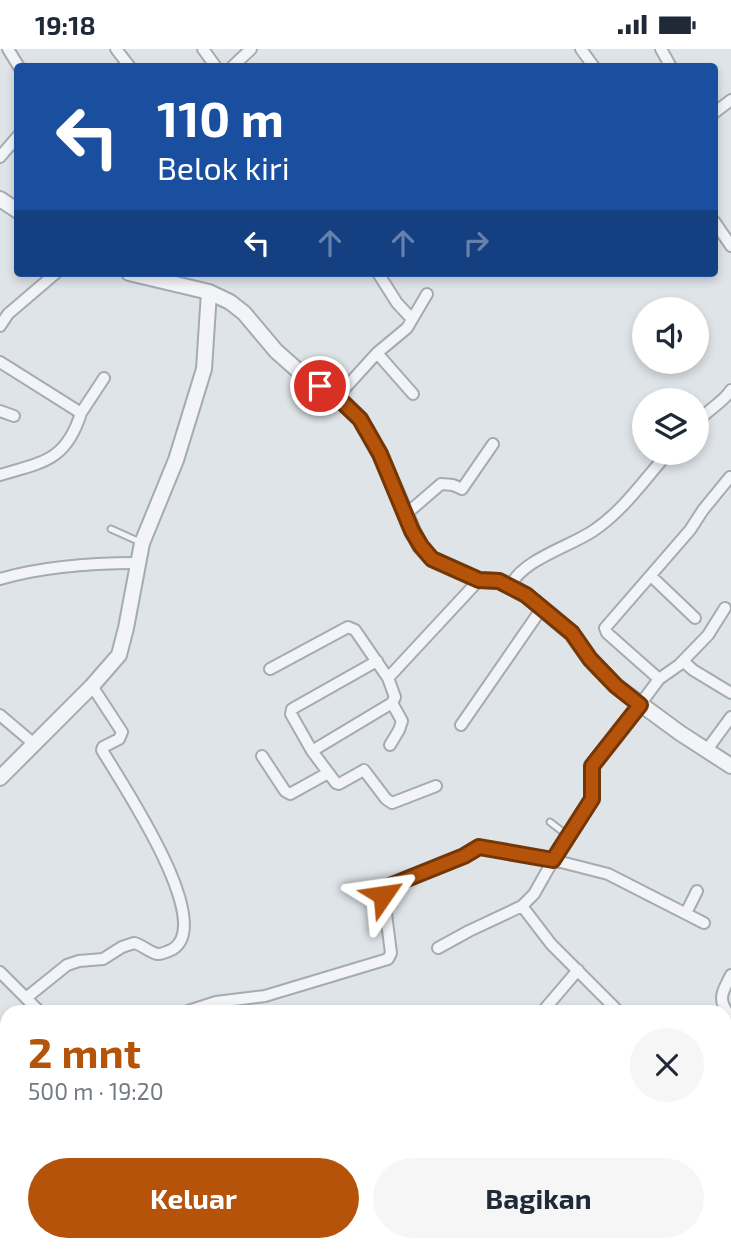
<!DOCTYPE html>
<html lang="id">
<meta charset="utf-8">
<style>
:root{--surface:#fff;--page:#f6f6f7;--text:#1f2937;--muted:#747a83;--accent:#b45309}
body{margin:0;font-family:"Exo 2",sans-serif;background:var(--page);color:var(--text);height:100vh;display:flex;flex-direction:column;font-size:26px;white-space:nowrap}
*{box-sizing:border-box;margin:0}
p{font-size:23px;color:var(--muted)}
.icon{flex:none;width:38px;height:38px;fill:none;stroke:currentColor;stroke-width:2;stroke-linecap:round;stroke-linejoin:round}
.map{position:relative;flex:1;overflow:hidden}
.drawer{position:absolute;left:0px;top:956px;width:732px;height:247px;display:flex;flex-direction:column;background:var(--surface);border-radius:21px 21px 0 0;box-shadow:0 4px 10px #0003}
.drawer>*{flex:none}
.guide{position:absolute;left:14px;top:14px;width:704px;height:214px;border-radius:7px;box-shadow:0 4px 10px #0003;background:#1a4fa0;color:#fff;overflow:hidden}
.controls{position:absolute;left:632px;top:248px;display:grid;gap:14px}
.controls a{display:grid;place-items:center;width:77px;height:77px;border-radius:50%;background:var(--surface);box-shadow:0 4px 10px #0003;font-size:35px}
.pin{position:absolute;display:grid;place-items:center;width:60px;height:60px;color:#fff;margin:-30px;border:4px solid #fff;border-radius:50%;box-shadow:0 2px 7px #0007}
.me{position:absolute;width:77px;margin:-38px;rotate:58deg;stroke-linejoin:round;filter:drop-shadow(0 0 5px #0008)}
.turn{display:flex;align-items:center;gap:24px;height:147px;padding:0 28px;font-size:32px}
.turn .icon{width:91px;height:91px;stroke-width:2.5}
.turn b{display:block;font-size:49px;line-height:60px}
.lanes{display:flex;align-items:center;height:66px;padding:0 28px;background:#0003;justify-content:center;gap:35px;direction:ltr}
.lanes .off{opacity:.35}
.round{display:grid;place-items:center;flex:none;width:74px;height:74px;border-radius:37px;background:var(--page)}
.headline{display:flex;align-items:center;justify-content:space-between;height:119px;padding:0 28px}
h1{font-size:42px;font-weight:700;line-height:52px;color:var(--accent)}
.cta{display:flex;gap:14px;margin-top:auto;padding:14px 28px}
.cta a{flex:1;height:80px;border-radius:42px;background:var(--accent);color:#fff;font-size:28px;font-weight:700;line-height:80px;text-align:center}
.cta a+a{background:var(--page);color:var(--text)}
.status{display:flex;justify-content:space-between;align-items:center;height:49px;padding:0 35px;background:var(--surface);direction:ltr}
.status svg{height:19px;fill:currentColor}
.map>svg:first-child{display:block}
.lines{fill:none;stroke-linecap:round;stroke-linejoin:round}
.service-casing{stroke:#a4acb2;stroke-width:9}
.minor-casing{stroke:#a4acb2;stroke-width:14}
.tertiary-casing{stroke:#a4acb2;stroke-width:18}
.service{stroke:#f2f4f7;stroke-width:5}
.minor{stroke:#f2f4f7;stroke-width:10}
.tertiary{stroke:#f2f4f7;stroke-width:14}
.route-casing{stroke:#753606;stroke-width:18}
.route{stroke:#b45309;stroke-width:12}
</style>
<div class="status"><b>19:18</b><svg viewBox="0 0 49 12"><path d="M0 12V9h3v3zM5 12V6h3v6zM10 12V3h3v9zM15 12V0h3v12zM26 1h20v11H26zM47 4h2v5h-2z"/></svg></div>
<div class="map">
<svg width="731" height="1202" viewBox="0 0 731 1202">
<rect width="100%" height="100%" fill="#dfe4e8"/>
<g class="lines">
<g class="service-casing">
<path id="service" d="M111 480 140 493
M550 773 567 786"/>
</g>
<g class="minor-casing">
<path id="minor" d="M8 0 19 18
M116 0 130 18
M203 0 216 18
M581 0 594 18
M661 0 671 18
M232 18 251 0
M714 64 731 51
M0 108 18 87
M714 172 731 197
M378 224 397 254 411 269
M0 277 8 265 56 224
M377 304 413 345
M0 313 81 364 104 329
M337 348 377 304 407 279 427 245
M0 362 14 367
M696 375C706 361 722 355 731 341
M0 426C43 413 66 412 81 364
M405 466 441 435 453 436 462 440 493 395
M651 527 695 569
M0 530C45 517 90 514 136 514
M510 538C521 511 569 498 593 482 623 462 644 431 668 404
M377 612 292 660 291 665 312 702 336 734 339 735 364 721 386 750 392 754 436 737
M683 612 693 621 731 644
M270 620 348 578 355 581 388 629
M659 630 607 584 605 579 690 481 703 461 730 428
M0 666 33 694
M461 676 542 559
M390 696 399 681 402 672 392 654
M312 702 392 654 395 648 388 629 479 531
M706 702 731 668
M262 707 285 742 290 745 328 724
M686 864 697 842
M438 899 469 882 522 857
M0 923 39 962
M731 926C721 946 717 950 731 969
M26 949 67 916 79 912 103 910 122 898 134 894C143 896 150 904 158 905 163 905 169 902 173 900 216 873 120 732 102 701L103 698 119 690 122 683 92 637
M188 962 216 953 265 947 388 910 391 904 383 842 464 807 479 798 553 811 608 825 704 874
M543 962 578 921
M618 962 551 895 522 857 534 845 564 792 592 750V717L596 709 610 696 659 630 679 616 708 586 725 559
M724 986 731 978
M0 992 7 983
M724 1067 731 1073
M266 1195 267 1202
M497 1195 503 1202
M637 1195 643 1202
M49 1202 53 1195
M556 1202 563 1195
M622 1202 629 1195"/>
</g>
<g class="tertiary-casing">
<path id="tertiary" d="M0 150 18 162
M129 224 209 243 230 253 244 264 276 302 303 326 337 348 360 370 380 405 413 482 420 497 432 510 479 531 499 532 526 546 572 585 590 610 616 637 680 684 731 717
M0 729 92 637 119 606 126 579 142 494 176 411 204 320 209 243"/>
</g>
<use href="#service" class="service"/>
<use href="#minor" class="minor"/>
<use href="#tertiary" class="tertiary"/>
</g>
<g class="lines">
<g class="route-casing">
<path id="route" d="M320 337 337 348 360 370 380 405 412 482 421 497 432 510 479 531 499 532 526 546 572 584 590 610 616 637 640 656 592 717V750L553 811 479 798 464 807 387 838 383 842V846"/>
</g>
<use href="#route" class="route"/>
</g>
</svg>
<div class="controls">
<a><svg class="icon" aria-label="sound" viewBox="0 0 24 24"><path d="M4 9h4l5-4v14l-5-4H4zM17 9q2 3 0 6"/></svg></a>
<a><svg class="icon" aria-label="layers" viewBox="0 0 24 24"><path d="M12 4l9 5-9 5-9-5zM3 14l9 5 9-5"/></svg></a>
</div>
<div class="pin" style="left:320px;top:337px;background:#d93025"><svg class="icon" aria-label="arrive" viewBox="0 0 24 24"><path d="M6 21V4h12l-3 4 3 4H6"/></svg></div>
<svg class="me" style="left:383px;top:846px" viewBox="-20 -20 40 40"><path d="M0-17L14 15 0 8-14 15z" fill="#b45309" stroke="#fff" stroke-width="4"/></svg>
<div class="guide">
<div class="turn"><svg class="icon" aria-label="left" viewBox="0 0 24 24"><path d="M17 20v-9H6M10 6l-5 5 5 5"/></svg><div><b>110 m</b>Belok kiri</div></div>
<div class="lanes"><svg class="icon" aria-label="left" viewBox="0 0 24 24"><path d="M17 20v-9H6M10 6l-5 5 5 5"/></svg><svg class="icon off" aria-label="ahead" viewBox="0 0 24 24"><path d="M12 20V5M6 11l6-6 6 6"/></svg><svg class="icon off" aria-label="ahead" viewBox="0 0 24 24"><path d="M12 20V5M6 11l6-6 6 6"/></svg><svg class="icon off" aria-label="right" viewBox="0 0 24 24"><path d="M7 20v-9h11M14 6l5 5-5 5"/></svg></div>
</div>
<section class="drawer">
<div class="headline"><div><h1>2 mnt</h1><p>500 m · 19:20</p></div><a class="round"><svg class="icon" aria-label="close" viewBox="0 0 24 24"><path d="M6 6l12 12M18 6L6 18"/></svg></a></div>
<div class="cta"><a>Keluar</a><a>Bagikan</a></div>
</section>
</div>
